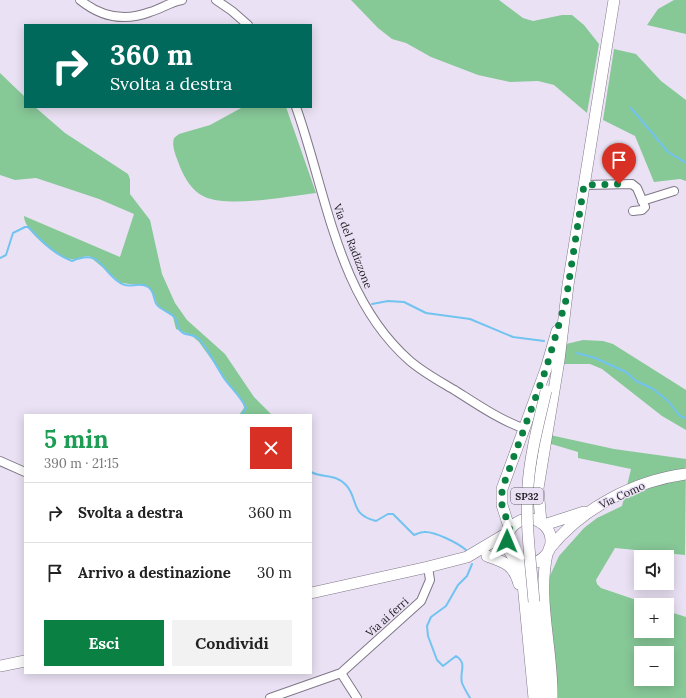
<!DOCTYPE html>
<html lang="it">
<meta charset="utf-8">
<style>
:root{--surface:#fff;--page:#f2f2f2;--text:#222;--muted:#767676;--line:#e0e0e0;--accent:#0b8043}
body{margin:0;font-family:Lora,serif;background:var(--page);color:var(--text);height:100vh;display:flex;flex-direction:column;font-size:15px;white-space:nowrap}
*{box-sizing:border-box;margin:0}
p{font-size:13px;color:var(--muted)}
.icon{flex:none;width:22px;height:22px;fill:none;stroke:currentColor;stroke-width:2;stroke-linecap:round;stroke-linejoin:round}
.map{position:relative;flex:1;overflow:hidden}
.sheet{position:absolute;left:24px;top:414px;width:288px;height:260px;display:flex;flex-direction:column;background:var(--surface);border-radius:0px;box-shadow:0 2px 10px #0003}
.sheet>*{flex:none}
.hud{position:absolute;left:24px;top:24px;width:288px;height:84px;border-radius:0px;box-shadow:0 2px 10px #0003;background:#00695c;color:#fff;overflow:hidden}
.controls{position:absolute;left:634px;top:550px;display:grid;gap:8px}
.controls a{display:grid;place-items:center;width:40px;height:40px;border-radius:0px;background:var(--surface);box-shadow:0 2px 10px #0003;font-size:20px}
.pin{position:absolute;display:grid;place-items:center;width:34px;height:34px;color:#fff;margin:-41px -17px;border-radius:50% 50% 50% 0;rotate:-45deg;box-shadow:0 0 4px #0007}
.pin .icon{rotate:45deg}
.me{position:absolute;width:44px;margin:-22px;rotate:1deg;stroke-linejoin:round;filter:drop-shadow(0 0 3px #0008)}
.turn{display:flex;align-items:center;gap:14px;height:84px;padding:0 20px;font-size:18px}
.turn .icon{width:52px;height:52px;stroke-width:2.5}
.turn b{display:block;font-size:28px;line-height:34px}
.round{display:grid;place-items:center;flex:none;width:42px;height:42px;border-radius:0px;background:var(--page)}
.headline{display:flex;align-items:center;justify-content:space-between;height:68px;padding:0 20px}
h1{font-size:24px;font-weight:700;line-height:30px;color:#1e9e55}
.button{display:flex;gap:8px;margin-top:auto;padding:8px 20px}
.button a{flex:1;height:46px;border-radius:0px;background:var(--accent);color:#fff;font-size:16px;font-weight:700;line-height:46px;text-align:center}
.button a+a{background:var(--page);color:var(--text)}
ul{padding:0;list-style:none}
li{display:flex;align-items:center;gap:12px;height:60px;padding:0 20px;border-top:1px solid var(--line)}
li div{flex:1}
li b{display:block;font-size:15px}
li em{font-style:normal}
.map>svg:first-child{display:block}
.green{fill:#87c897;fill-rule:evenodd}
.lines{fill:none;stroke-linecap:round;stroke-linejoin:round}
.stream{stroke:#72c3f0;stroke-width:2}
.minor-casing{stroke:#807888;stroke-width:10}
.major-casing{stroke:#807888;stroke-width:12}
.minor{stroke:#fff;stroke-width:8}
.major{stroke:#fff;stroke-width:11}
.major-bridge-casing{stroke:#807888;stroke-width:12;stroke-linecap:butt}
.major-bridge{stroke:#fff;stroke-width:11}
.route{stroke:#0b8043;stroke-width:7;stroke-dasharray:0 12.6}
.labels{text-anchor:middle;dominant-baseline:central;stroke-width:3;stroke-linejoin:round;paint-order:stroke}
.shield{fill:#eae2f4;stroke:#605c66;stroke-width:1}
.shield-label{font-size:10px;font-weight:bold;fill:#252229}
.street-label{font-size:11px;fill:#252229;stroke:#eae2f4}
</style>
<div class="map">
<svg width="686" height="698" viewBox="0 0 686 698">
<rect width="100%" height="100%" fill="#eae2f4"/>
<path class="green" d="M351 0H499L523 18 533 21 562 15H572L584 25 599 44 587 113 554 85 538 81 510 82 478 75 431 57 406 43 392 39 378 28Z
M674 0H686V34L647 25 658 9Z
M614 49 636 54 661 81 686 100V181L680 179 654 182 635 136 603 120Z
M0 73 25 97V107H35L65 133 128 174 130 179V194L150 220 162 274 175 303 187 320 225 354 254 397 272 415H239L244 408 243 401 234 391 199 342 191 335 176 329 173 317 158 306 153 293 147 286 121 283 89 256C82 256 77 260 70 259 56 257 24 231 24 216L120 257 134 214 99 199 36 178 15 180 0 175Z
M243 107H286L316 193C289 196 230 208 205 197 193 192 185 179 180 167 177 158 171 147 174 138L179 134 210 125Z
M583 340 603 341 613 344 686 390V430L662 416 602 369 590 364H562L566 344Z
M550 435 614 449 686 459 685 555 615 548 596 580 597 584 601 588 651 605H641V631H667V611L686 617V698H554L548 603 549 578 559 556 584 528 597 518 622 506 631 469 578 458V452L548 443ZM641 653H667V679H641Z"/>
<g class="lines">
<path class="stream" d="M631 108 668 152 686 163
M0 258 6 255 13 233 25 227H28C42 241 53 254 72 261 103 248 100 272 122 284 130 289 139 281 148 287 155 291 153 300 157 305 162 311 171 312 175 318 179 323 176 329 183 333 187 335 194 335 198 338 206 345 218 370 226 381 233 390 241 397 246 408L242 415
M372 304 388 301 404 302 426 313 470 319 513 337 544 341
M577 353 595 358 626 372 636 381 653 389 668 401 680 416 686 418
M311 472C322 478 337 474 346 485 359 499 349 514 376 521L388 514H393L414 535C417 534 421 532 424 532 434 531 458 543 466 550
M470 698C467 693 464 688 462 683 459 671 468 664 456 656L443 666 437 660 428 636 427 626 431 617 446 606 458 585 467 576 472 564"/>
<g class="minor-casing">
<path id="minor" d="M80 0C101 17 124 22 150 12 161 9 170 2 182 0
M216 0 232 11 248 25
M296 107C327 194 337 297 410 361 424 373 441 382 456 391 478 405 500 420 525 429
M585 185 632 184 637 188 645 207 642 210 633 211
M642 201 674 191
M0 461 25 472
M341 673 357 698
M270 698 341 673 421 601 430 580 428 567"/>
</g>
<g class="major-casing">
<path id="major" d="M507 541a22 22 0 1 1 44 0a22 22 0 1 1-44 0Z
M541 523 538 488 559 360 568 285 614 0
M544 525 584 512
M510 530 502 505V489L546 369 557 331
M549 549C582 508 634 481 686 474
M547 554C537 602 553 650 552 698
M487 556C505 562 514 565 519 584
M518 560 522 573 534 698
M311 593 428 567 467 557 509 532
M534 602 544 698
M0 666 25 661"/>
</g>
<use href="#minor" class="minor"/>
<use href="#major" class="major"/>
<g class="major-bridge-casing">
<path id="major-bridge" d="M534 602C531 564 525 524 528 486 530 454 539 422 546 391"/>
</g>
<use href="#major-bridge" class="major-bridge"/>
</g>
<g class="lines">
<path class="route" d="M507 541 510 530 502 505V489L546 369 566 300 584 185 619 184"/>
</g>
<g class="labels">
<rect class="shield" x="511" y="488" width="32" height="16" rx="3"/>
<g class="shield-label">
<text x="527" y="496">SP32</text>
</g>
<g class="street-label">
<text transform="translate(353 246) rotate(69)">Via del Radizzone</text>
<text transform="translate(622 495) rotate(-25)">Via Como</text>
<text transform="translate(387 617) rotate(-42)">Via ai ferri</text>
</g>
</g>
</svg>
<div class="controls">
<a><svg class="icon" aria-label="sound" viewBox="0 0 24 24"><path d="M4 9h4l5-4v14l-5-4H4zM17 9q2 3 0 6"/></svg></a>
<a>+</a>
<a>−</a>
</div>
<div class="pin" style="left:619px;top:184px;background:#d93025"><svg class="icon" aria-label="arrive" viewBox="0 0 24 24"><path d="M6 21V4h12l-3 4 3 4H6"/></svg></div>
<svg class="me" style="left:507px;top:541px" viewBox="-20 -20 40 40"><path d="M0-17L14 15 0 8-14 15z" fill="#0b8043" stroke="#fff" stroke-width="4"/></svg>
<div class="hud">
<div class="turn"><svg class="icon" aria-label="right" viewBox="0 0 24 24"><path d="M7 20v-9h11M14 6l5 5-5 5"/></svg><div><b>360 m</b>Svolta a destra</div></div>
</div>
<section class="sheet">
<div class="headline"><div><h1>5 min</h1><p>390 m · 21:15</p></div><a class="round" style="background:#d93025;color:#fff"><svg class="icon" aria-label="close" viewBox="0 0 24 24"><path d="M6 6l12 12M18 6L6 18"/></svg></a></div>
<ul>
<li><svg class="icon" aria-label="right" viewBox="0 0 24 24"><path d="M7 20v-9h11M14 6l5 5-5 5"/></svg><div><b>Svolta a destra</b></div><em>360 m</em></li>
<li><svg class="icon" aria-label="arrive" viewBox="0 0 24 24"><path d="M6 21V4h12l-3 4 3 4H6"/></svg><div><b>Arrivo a destinazione</b></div><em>30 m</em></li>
</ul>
<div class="button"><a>Esci</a><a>Condividi</a></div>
</section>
</div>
